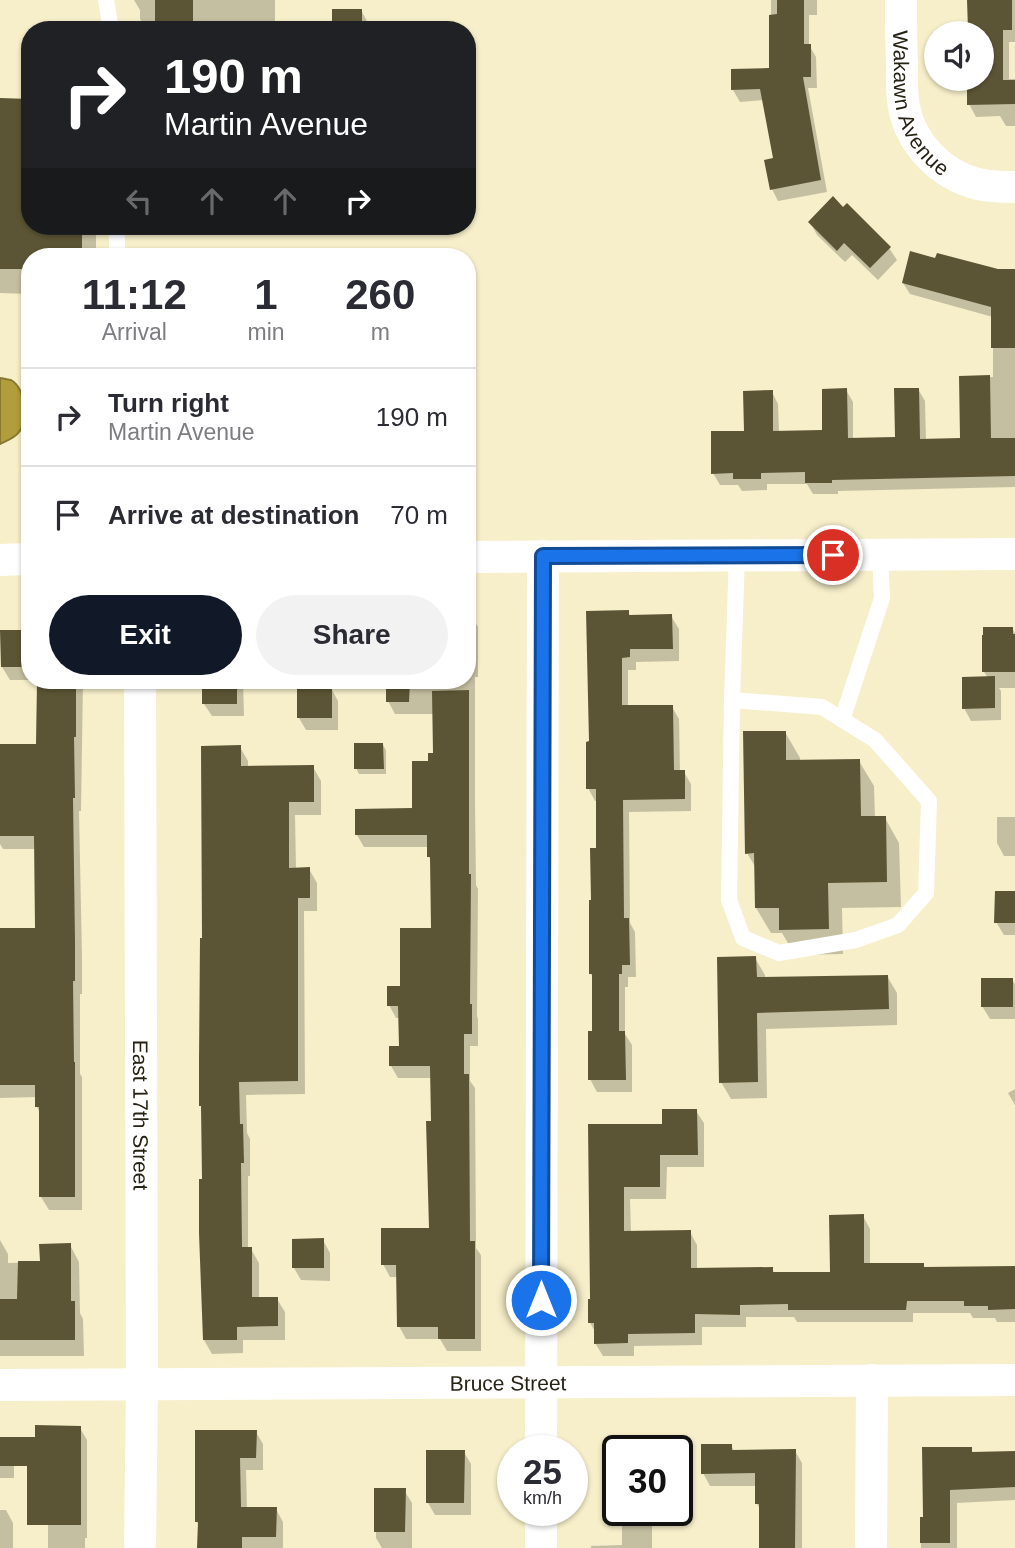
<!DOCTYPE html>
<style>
:root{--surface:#fff;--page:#f2f2f3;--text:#2b2b33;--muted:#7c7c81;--line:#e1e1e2;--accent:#111827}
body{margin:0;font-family:Helvetica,sans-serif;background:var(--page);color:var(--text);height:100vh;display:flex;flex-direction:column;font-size:26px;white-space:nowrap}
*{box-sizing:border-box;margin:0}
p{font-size:23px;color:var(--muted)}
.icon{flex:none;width:38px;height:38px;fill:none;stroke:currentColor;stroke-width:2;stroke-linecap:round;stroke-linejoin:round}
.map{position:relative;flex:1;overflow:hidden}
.drawer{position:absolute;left:21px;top:248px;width:455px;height:441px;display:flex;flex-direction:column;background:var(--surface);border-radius:28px;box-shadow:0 2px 5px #0004}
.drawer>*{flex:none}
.top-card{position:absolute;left:21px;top:21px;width:455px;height:214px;border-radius:28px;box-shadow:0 2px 5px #0004;background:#202124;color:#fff;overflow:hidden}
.tools{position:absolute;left:924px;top:21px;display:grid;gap:14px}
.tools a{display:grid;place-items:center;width:70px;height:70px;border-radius:50%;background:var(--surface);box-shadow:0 2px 5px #0004;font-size:35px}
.speed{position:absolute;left:497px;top:1435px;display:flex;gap:14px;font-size:35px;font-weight:700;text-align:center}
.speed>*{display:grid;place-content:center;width:91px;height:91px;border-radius:50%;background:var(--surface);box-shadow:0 2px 5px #0004;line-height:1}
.speed small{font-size:18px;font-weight:400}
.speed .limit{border:4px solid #111;border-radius:10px;background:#fff;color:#111}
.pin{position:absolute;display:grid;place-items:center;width:60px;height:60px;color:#fff;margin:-30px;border:4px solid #fff;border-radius:50%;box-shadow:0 2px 7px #0007}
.me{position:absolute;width:77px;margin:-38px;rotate:0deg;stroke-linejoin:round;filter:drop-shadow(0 0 5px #0008)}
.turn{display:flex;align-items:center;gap:24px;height:147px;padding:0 28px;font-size:32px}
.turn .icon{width:91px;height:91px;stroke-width:2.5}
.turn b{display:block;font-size:49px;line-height:60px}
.lanes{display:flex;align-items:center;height:66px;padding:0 28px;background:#0003;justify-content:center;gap:35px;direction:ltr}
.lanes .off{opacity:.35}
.eta{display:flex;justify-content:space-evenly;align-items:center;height:119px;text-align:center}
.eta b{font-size:42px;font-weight:700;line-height:49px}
.action{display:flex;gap:14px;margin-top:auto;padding:14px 28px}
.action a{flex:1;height:80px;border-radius:42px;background:var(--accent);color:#fff;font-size:28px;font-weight:700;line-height:80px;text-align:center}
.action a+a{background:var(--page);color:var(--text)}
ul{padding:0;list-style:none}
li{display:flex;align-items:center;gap:21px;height:98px;padding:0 28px;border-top:2px solid var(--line)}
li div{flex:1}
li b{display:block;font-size:26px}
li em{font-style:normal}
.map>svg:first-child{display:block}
.water{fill:#b29d3b;stroke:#887830;stroke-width:2}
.shadow{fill:#0003}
.building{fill:#5c5535}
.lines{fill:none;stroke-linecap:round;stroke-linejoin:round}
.service{stroke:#fff;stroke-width:16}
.minor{stroke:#fff;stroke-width:32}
.route-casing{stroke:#114b97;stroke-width:18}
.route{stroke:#1a73e8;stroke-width:12}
.labels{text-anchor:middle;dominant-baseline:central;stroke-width:7;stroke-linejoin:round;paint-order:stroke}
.street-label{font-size:21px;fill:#262315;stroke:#fff}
</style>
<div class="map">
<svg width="1015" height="1548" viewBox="0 0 1015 1548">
<rect width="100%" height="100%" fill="#f7efca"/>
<path class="water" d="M0 378C1 378 10 380 11 380 25 388 29 420 19 432 15 438 6 441 0 444Z"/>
<path class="shadow" d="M134 0H275V30H146L140 19V10Z
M771 0H817V15H809V45L816 57 817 88H808L827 192 778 201 772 189 775 160 764 100 740 102 733 90 771 69Z
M969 0H1015V42H1009V79H1015V126H1006L1000 116 976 117 969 104 968 79H982V33H969Z
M361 10 368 23V30H334Z
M0 100 30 226H96V257H30V294L0 293Z
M810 222 889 248 897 260 878 280 852 255 845 262 817 235Z
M998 271H1015V487L838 491V494H813L807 484H767V490L742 491 738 485H720L713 473 746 432 772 392 778 404 779 432H824L846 390 853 402V440L897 439 918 389 925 401 926 441 962 440 960 378 993 377V317L910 294 903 283Z
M628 612 631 617 671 616 679 629V661L636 662V670H628V706L672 707 679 719 680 772H684L691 784V811L629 812 630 923 635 932 636 977H628V987H625V1034L632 1045V1092H597L590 1079 594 1033V980L591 974 592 850H598V801H595L588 788 590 743Z
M467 615H471L478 627V677H475V802L476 885 478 889 477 1016 478 1019V1046H470V1081L475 1088 476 1248 481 1255V1351H447L440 1339H406L399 1326 398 1277H390L383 1264 431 1230 432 1078H398L391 1066 401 1048 400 1018H396L389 1005 402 988 432 929V863L429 857V847H364L357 835 414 810 430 763 434 755V714H395L388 701 387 681H467Z
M1012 628 1015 633V688H999L1001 691V720L971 721 964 708 988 678 984 672Z
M30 632V680H10L2 667Z
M38 681H83L81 811H79L82 956V994H80V1074L82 1077V1210H49L41 1197 40 1113 37 1107V1097L0 1098V930H37L36 849H3L0 844V746H38Z
M201 681H243L244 716H212L204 704V682Z
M331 688 338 701V730H306L299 718Z
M785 732 800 758V762L859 761 874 786 875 818H885L899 843 901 907 842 908 843 954 795 955 782 933H771L756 908V868L747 853Z
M382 744 386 750V774H359L356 768Z
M240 747 248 761V768L313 767 321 781V815H295L296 869H309L317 883V911H304L305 1094 246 1095 247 1133 250 1139V1176H248V1249H251L259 1263V1299H277L285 1312V1340H243V1353L212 1354 204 1340 203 939Z
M997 817H1015V856H1004L997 843Z
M1015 893V935H1004L996 922Z
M755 958 765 975V979L887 976 897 993V1025L766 1029 767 1098 731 1099 721 1082Z
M1012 980 1015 984V1019H990L982 1006Z
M1015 1089V1105L1008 1093Z
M696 1111 704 1123V1167H667L666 1199H630L631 1233 690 1232 697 1245V1269H772L775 1274H831L863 1216 870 1229V1265H923L926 1269 1015 1268V1322H997L995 1318H973L970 1313H913V1322H797L794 1317H746V1327H702V1345L634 1346V1356H603L595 1343 596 1333 590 1323 592 1301 589 1126H664Z
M0 1240 8 1254V1263L42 1262 70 1245 79 1262 80 1313 83 1319 84 1356H0Z
M323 1240 330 1253V1281L301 1280 294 1268Z
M48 1427 80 1428 87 1440V1538H85V1548H48Z
M256 1432 263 1444V1470H246L247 1509H276L283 1522V1548H199V1526L197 1522Z
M0 1438 14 1451V1478H0Z
M731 1445 734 1451H795L802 1463V1548H761V1510L757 1504V1486H710L703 1473Z
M971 1449 974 1454 1015 1452V1500L957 1503V1548H921V1519H925Z
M464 1452 471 1464V1515H435L428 1503Z
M612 1465H618V1510H652V1548H591V1546L622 1545V1515H620L613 1503Z
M376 1490H404L412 1503V1548H382L376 1538Z
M0 1510H6L13 1523V1548H0Z"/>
<path class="building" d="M155 0H193V30H155Z
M777 0H804V44H811V77H803L821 180 770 190 764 160 773 158 760 89 731 90V69L769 68V15L777 14Z
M967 0H1012V30H1003V80H1015V104L967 105V79H982V30H968Z
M332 9H362V30H332Z
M0 98 30 99V226H82V257H30V269H0Z
M833 196 843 207 847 203 891 247 870 268 844 243 837 251 808 222Z
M910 251 935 258 937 253 998 269H1015V348H991V307L902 283Z
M990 375 991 438H1015V476L832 480V483H805V472L761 473V479H733V473L711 474V431H744L743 391 773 390V431L822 430V389L847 388 848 438 895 437 894 388H919L920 439 960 438 959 376Z
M629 610V615L672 614 673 649H630V657L622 658V705H673L674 770H685V799L623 800 624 918H629L630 965H622V974H619V1031H625L626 1080H588V1031H592V974H589V900H591L590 848H596V789H586V742L589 741 586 611Z
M983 627H1013V634H1015V672H982V635H983Z
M0 630H30V667H1Z
M995 676V708L962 709V677Z
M37 681H75L76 686V737H74L75 798H73L75 941V981H73L74 1062H75V1197H39V1107H35V1085H0V928H35L34 836H0V744H36Z
M202 681H237V704H202Z
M386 681H410L409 702H386Z
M297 687H332V718H297Z
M469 690V874H471L470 1004H472V1034H464V1074H469L470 1241H475V1339H438V1327H397L396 1265H381V1228H429L426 1121H431L430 1066H389V1046H399L398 1006H387V986H400V928H431L430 857H427V835H355V809L412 808V761H428V753H433L432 691Z
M743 731H786V760L860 759 861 816H886L887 882 828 883 829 929 779 930V908H755L754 853 745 854Z
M354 743H383L384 769H354Z
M241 745V766L314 765V802H289V868L310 867V898H298V1081L239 1082 240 1124H243L244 1163H241L242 1247H252V1297H278V1326L237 1327V1340H203L199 1233V1179H202L201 1106H199V1061L200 938H202L201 746Z
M995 891H1015V923H994Z
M756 956 757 977 888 975 889 1009 757 1013 758 1082 719 1083 717 957Z
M981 978H1013V1007H981Z
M662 1109H697L698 1155H660V1187H624V1231L691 1230V1268L773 1267V1272H830L829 1215 864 1214V1263H924V1267L1015 1266V1309L988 1310V1306H964V1301H907L906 1310H788V1304L740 1305V1315L695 1314V1333L628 1334V1343L594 1344V1323H588V1299H590L588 1124H662Z
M324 1238V1268H292V1239Z
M71 1243V1301H75V1340H0V1299H17L18 1261H40L39 1244Z
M35 1425 81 1426V1525H27V1466H0V1437H35Z
M195 1430H257L256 1458H240L241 1507H277L276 1537H242V1548H197L198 1522H195Z
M701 1444H732V1450L796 1449 795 1548H759V1504H755V1473L701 1474Z
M922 1447H972V1452L1015 1451V1487L950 1490V1543H920V1517H923Z
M426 1450H465L464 1503H426Z
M374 1488H406L405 1532H374Z"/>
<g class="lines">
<path class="service" d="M106 0 111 30
M117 257V226
M732 700 822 707 875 740 929 801 926 893 898 925 856 940 779 953 743 938 729 900 732 700 737 555
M842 720 882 598 880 555"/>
<g class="minor">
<path id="s1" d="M901 0C901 21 901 43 902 64 902 79 901 93 904 107 911 144 941 175 978 184 990 187 1002 187 1015 187"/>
<path d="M467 557 1015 554"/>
<path d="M0 560 30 559"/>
<path id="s2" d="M140 681 142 1384 140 1548"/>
<path id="s3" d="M0 1385 1015 1380"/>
<path d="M541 1451 543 556"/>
<path d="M541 1548V1510"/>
<path d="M871 1548 872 1380"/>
</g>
</g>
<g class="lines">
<g class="route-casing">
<path id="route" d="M541 1300 543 556 833 555"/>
</g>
<use href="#route" class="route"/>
</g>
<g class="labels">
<g class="street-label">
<text stroke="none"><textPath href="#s1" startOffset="108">Wakawn Avenue</textPath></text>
<text stroke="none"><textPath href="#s2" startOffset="434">East 17th Street</textPath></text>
<text stroke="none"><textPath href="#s3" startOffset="508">Bruce Street</textPath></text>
</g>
</g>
</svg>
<div class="tools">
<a><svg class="icon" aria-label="sound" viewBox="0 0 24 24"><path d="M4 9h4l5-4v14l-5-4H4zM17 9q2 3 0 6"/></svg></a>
</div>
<div class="speed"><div>25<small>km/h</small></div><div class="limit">30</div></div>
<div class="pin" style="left:833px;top:555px;background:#d93025"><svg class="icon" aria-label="arrive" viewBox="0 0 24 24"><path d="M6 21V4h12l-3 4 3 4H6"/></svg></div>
<svg class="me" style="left:541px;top:1300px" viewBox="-20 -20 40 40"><circle r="17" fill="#1a73e8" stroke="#fff" stroke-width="3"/><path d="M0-11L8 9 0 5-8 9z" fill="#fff"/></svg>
<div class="top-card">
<div class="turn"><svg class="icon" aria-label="right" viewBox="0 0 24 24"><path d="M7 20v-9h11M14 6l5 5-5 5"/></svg><div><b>190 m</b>Martin Avenue</div></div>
<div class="lanes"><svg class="icon off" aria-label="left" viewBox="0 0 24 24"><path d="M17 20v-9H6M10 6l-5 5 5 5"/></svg><svg class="icon off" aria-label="ahead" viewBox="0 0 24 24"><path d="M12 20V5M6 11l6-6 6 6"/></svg><svg class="icon off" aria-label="ahead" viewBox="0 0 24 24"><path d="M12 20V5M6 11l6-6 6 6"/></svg><svg class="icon" aria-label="right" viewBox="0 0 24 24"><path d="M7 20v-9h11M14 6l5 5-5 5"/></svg></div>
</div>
<section class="drawer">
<div class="eta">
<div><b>11:12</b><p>Arrival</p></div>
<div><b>1</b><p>min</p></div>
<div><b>260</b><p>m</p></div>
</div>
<ul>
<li><svg class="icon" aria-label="right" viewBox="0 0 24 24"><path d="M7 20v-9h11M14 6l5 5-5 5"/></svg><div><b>Turn right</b><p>Martin Avenue</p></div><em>190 m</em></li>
<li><svg class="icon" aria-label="arrive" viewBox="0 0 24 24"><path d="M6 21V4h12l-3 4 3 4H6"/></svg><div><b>Arrive at destination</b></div><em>70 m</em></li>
</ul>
<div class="action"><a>Exit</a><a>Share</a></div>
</section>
</div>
